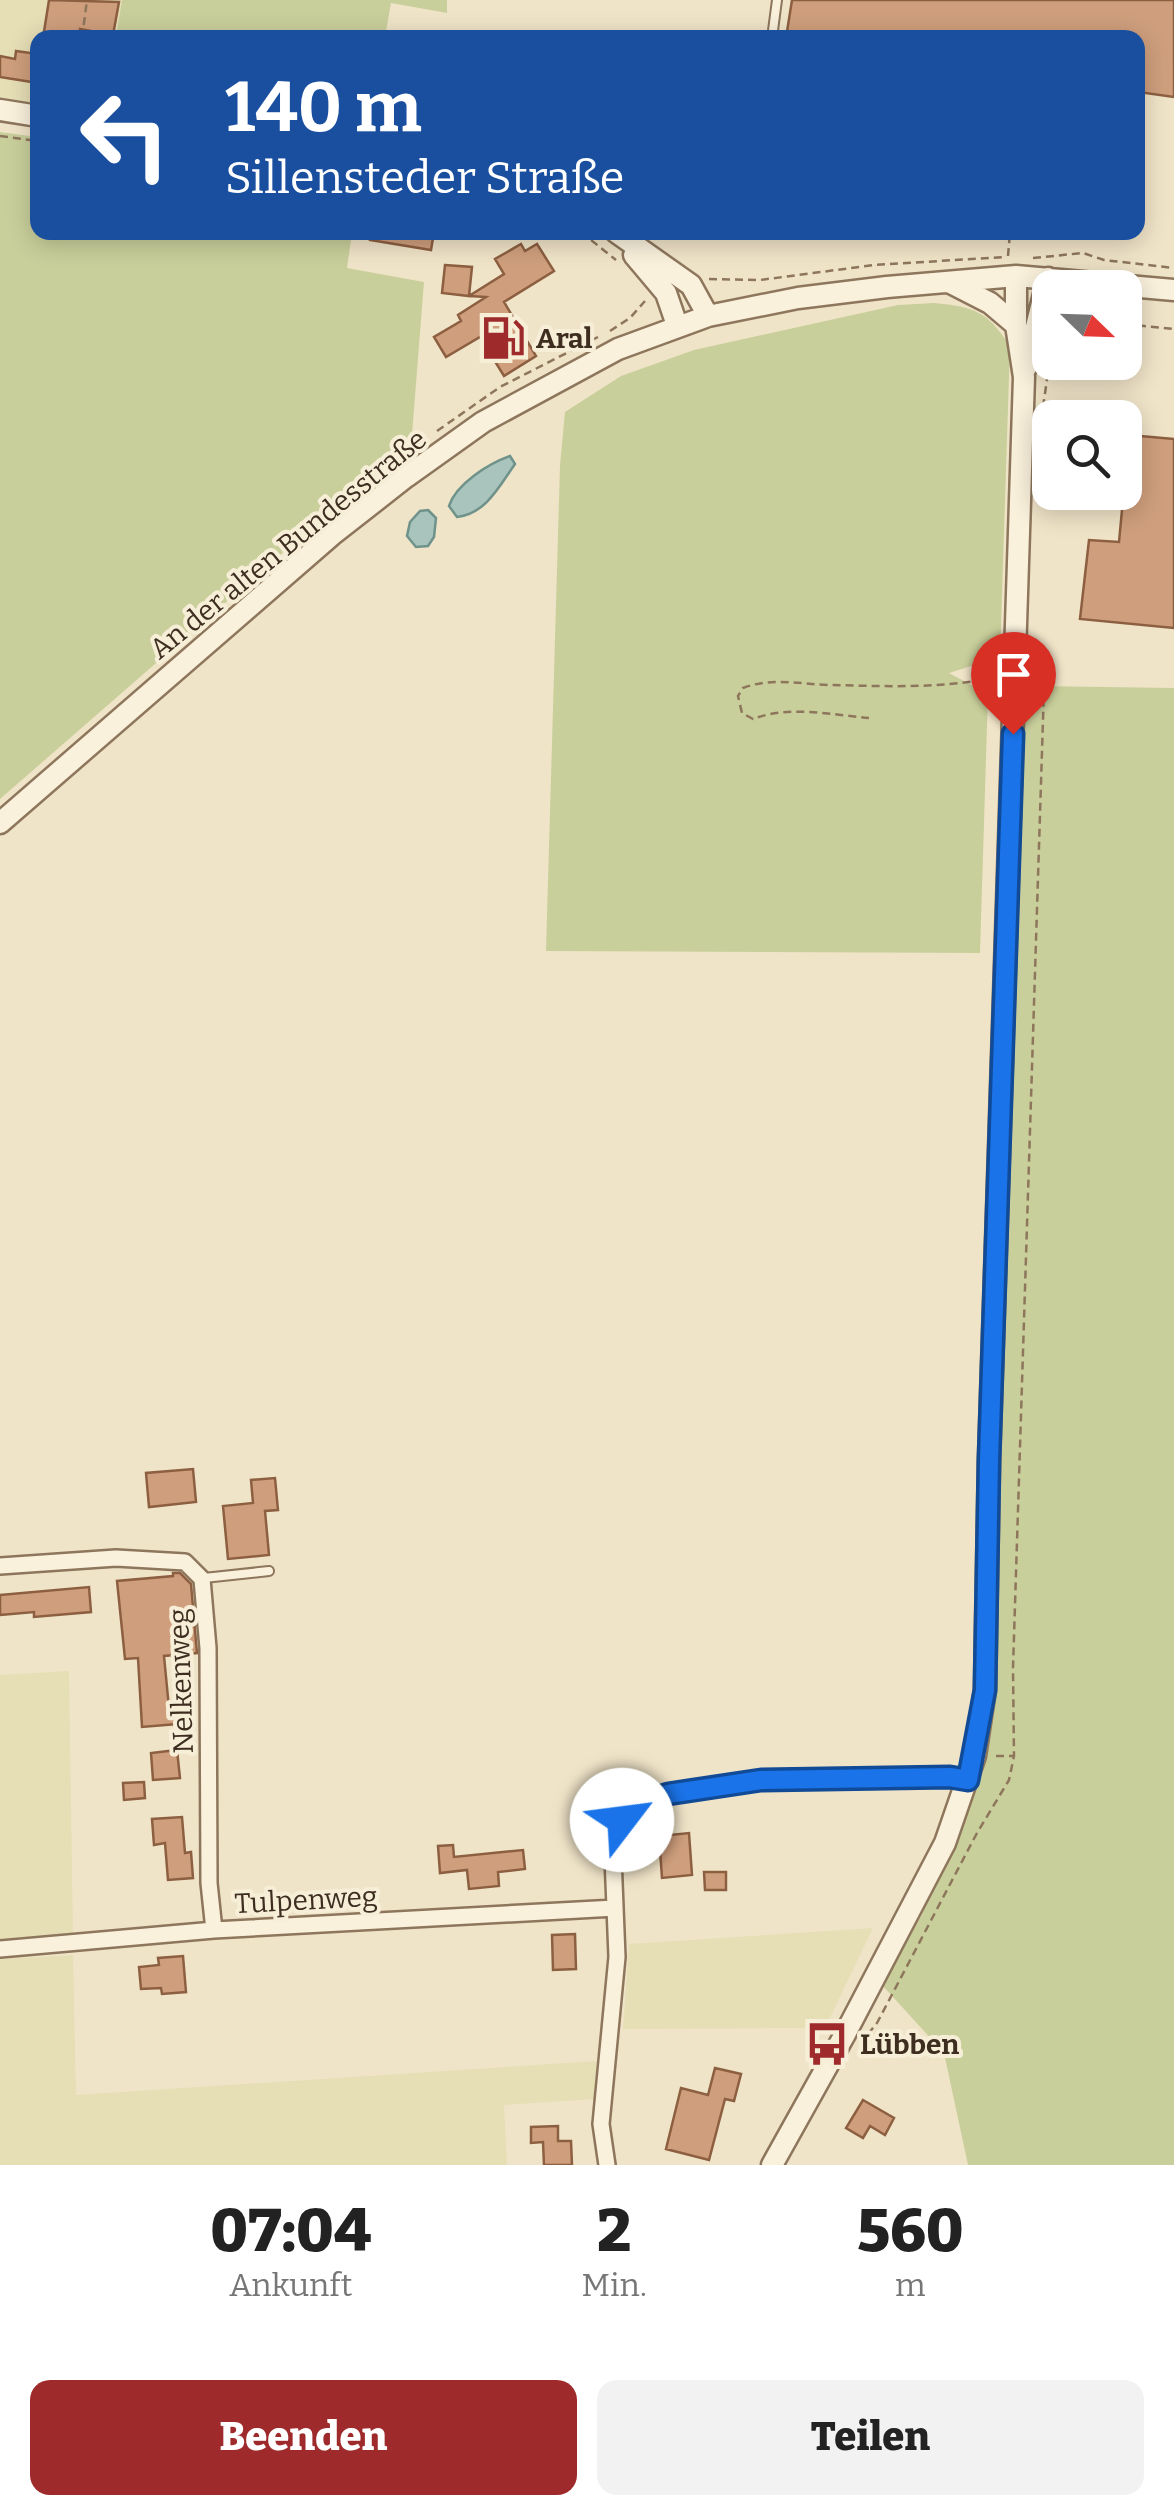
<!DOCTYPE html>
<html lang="de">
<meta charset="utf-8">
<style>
:root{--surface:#fff;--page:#f2f2f2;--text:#222;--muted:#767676;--accent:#9e2a2b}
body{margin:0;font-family:Bitter,serif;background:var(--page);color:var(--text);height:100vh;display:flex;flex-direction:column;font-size:38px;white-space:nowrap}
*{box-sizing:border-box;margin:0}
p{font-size:32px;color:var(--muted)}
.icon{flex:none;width:55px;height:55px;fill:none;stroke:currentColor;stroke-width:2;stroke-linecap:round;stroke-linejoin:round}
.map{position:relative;height:2165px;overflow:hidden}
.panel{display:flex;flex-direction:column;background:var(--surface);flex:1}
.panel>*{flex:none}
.guide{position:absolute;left:30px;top:30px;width:1115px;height:210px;border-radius:20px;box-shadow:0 5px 25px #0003;background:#1a4fa0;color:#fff;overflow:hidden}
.needle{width:65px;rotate:113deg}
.tools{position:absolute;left:1032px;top:270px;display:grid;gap:20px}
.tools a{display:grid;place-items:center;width:110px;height:110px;border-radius:20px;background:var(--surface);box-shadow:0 5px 25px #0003;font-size:50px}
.pin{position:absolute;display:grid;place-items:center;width:85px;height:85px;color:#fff;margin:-102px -42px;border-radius:50% 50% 50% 0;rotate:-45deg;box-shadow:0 0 10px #0007}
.pin .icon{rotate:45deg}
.me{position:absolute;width:110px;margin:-55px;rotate:60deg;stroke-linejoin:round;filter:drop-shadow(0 0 8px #0008)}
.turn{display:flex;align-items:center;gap:35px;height:210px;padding:0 30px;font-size:45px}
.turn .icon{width:130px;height:130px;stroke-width:2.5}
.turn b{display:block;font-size:70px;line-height:85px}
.eta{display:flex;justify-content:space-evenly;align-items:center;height:170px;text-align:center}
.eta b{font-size:60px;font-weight:800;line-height:70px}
.cta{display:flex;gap:20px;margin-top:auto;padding:20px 30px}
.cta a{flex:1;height:115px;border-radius:20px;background:var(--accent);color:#fff;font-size:40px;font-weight:800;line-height:115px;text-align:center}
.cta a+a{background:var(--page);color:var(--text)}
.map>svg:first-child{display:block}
.farmland{fill:#e6deb5}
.green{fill:#c9cf9b}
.water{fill:#a9c4bc;stroke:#6f938a;stroke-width:2.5}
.building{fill:#cf9f7d;stroke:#8d5f41;stroke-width:2.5}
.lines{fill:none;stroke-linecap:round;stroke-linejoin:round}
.service-casing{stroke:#8d765c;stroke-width:12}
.minor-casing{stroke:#8d765c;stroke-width:20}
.tertiary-casing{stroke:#8d765c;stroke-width:25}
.path{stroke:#8d765c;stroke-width:2.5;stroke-dasharray:8 5;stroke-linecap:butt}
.service{stroke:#faf1dc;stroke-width:8}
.minor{stroke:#faf1dc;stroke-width:15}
.tertiary{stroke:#faf1dc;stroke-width:20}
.route-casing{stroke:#114b97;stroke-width:25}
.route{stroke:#1a73e8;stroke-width:18}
.labels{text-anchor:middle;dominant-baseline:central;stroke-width:8;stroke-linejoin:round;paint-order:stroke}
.poi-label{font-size:28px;font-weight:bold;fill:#3d2e20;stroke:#f7eed8;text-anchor:start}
.street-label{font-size:28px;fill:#3d2e20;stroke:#f7eed8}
</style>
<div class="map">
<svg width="1174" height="2165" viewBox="0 0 1174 2165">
<rect width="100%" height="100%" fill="#f0e4c8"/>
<path class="farmland" d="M0 0H122L116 37 38 38 37 105 0 100Z
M69 1671 73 1936 0 1941V1675Z
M873 1928 825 2028 623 2029 629 1944Z
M73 1955 76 2095 597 2061 594 2099 504 2105 507 2165H0V1959Z"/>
<path class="green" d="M122 0H447V13L391 3 385 37H116Z
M0 132 37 137 38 232 352 233 347 268 424 282 411 447 357 488 0 799Z
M934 303C975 307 987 311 1010 346L1000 657 949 673 988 694 980 953 546 951 560 465 565 412 621 376 694 350 898 305Z
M1037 686 1174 688V2165H968L944 2053 882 1985 921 1916 959 1834 980 1760 1022 689Z"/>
<path class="water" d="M510 456 515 464C500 485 486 514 457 517L449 506C456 484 488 464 510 456Z
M428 510 436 518 434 537 428 546 416 547 407 536 410 522 420 511Z"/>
<path class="building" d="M49 0 119 2 113 35 80 29 79 38H43Z
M792 0H1174V97L1138 92V38H786Z
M16 51 38 54V83L0 77V56L15 59Z
M371 232H434L431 250 370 240Z
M521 244 525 251 537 244 554 271 504 302 536 356 504 376 480 337 446 357 434 337 461 321 458 315 486 297 469 296 504 274 495 259Z
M445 265 472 267 469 296 442 293Z
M1129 435 1174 439V628L1080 619 1089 540 1119 542Z
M193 1469 196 1502 149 1507 146 1473Z
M275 1478 278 1510 265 1511 269 1555 228 1559 223 1506 253 1503 251 1480Z
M173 1573H180L191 1584 197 1653 164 1656 169 1708H176L177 1724 142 1727 138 1658 125 1659 117 1581 173 1576Z
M89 1587 91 1612 34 1617V1612L0 1615V1595Z
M177 1750 180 1778 153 1780 151 1753Z
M144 1782 145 1798 124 1800 123 1783Z
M182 1817 185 1853 191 1852 193 1878 168 1880 165 1843 154 1845 152 1819Z
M689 1833 692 1875 662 1878 659 1836Z
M453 1845 454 1857 523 1850 525 1869 498 1872 499 1886 469 1889 467 1870 440 1873 438 1846Z
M704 1872H726V1890H705Z
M575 1934 576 1969 553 1970 552 1935Z
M183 1956 186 1992 162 1994 161 1988 141 1989 139 1967 159 1965 158 1958Z
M715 2068 741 2074 734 2101 725 2099 709 2160 666 2149 681 2088 708 2095Z
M863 2100 894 2118 885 2135 870 2126 863 2138 846 2128Z
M558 2126V2141H571L572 2165H544L543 2142 531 2143V2127Z"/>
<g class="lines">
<g class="service-casing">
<path id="service" d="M772 38 777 0
M204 1578 269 1571"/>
</g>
<g class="minor-casing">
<path id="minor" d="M0 1566 116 1558 185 1562 202 1579 208 1648 209 1883 214 1930
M0 1949 214 1930 615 1908
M607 2165 601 2124 617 1957 613 1857 622 1820 644 1802 668 1794 761 1780 969 1779"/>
</g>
<g class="tertiary-casing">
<path id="tertiary" d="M0 110 38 116
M616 232 691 285 708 316
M634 255 666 293 677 325
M949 282 990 303 1016 325
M1026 368 1048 278
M0 823 332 535 406 477 483 422 618 349 708 316 798 298 887 287 1016 276 1174 290
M772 2165 844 2036 945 1843 975 1756 985 1690 989 1460 1024 377 1016 325V276"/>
</g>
<path class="path" d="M82 38 87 0
M0 136 38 141
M581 232 616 260
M1008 256 1010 232
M1033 258 1083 253 1104 260 1174 268
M709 279 760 280 874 265 1005 257
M1125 324 1174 329
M610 331 630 318 645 301
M1043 407 1050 359
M437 431 500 387 598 337
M869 718C832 715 789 705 753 719L742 713 738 696 743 688C772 677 799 684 829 685 883 686 939 689 993 678
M996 1756H1013
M868 2034 877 2023 977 1833 1009 1780 1014 1756 1013 1668 1044 688 1033 674"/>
<use href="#service" class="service"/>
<use href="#minor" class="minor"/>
<use href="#tertiary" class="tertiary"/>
</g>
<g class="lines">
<g class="route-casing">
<path id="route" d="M622 1820 644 1802 668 1794 761 1780 950 1777 968 1780 985 1690 989 1460 1013 734"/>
</g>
<use href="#route" class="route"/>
</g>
<defs>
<g id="fuel-bare" transform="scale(3.45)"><path d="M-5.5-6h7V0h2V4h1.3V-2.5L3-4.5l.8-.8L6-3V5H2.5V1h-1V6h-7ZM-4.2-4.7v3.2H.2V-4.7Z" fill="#9e2a2b" stroke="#f7eed8" stroke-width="2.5" paint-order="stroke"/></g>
<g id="bus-bare" transform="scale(3.45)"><path d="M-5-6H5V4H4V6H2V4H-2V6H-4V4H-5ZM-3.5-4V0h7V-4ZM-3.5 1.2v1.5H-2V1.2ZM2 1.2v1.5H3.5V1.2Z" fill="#9e2a2b" stroke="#f7eed8" stroke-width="2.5" paint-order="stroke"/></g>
</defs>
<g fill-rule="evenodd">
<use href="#fuel-bare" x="503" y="338"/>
<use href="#bus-bare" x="827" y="2044"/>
</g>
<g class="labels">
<g class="poi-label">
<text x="536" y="338">Aral</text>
<text x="860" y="2044">Lübben</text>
</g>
<g class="street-label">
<text transform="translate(288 544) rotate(-39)">An der alten Bundesstraße</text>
<text transform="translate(181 1681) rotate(-92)">Nelkenweg</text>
<text transform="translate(306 1900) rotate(-3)">Tulpenweg</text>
</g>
</g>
</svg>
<div class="tools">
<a><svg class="needle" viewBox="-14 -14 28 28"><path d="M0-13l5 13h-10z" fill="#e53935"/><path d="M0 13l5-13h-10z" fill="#767676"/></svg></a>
<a><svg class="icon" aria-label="search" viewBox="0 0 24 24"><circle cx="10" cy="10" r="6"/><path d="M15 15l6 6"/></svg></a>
</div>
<div class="pin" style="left:1013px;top:734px;background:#d93025"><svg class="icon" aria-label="arrive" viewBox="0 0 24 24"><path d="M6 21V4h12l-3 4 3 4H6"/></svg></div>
<svg class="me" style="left:622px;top:1820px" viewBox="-20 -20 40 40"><circle r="19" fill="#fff"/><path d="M0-13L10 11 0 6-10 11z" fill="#1a73e8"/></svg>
<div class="guide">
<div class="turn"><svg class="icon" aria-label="left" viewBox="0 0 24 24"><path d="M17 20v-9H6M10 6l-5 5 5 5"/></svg><div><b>140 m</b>Sillensteder Straße</div></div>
</div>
</div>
<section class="panel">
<div class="eta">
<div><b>07:04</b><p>Ankunft</p></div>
<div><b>2</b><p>Min.</p></div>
<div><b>560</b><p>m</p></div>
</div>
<div class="cta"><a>Beenden</a><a>Teilen</a></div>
</section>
